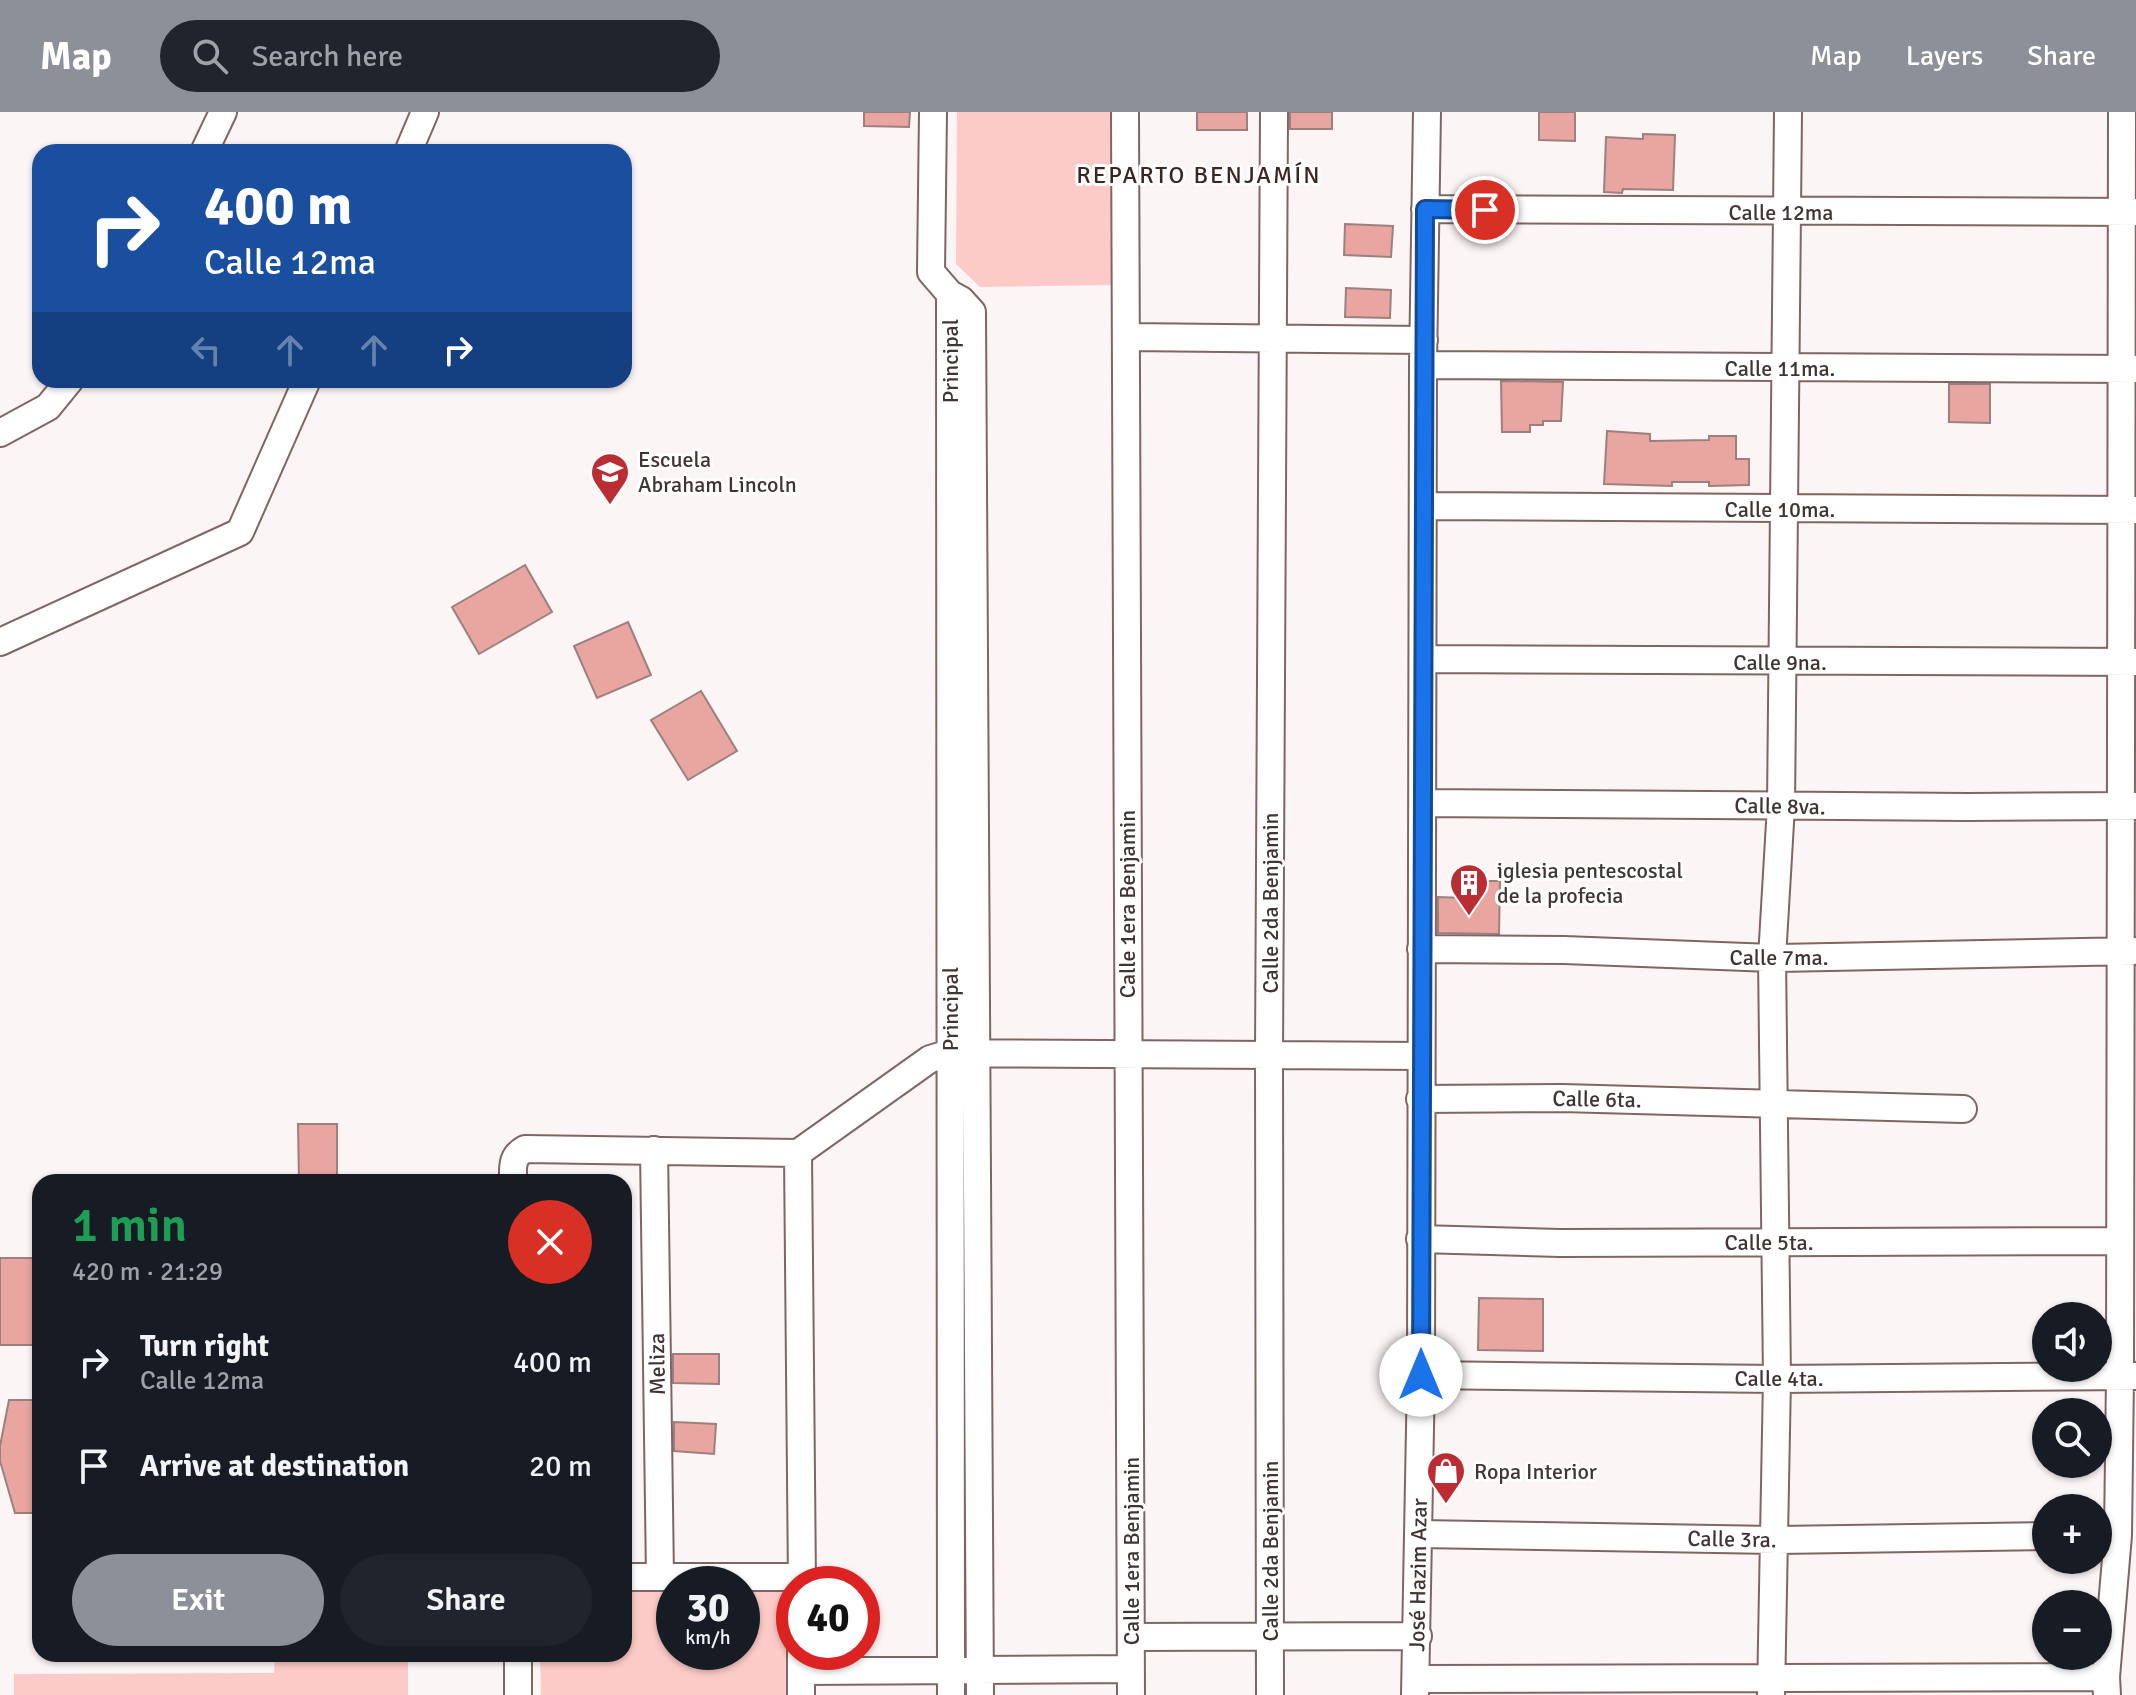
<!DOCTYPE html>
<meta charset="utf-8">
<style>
:root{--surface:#171b24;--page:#20242c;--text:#f1f3f6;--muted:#9ea1a6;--accent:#8c9099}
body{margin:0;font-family:Signika,sans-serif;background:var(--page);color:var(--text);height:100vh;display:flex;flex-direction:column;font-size:30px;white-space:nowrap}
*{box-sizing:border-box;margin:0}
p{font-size:26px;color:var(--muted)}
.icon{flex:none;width:44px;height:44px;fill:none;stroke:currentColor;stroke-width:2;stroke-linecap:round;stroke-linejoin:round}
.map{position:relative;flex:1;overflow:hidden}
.side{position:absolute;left:32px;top:1062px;width:600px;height:488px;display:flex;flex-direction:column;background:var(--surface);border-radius:24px;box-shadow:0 2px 6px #0004}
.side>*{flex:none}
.top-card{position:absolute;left:32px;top:32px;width:600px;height:244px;border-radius:24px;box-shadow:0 2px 6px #0004;background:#1a4fa0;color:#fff;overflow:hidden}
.fabs{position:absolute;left:2032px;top:1190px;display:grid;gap:16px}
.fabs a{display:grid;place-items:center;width:80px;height:80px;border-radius:50%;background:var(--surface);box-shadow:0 2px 6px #0004;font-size:40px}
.speed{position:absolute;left:656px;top:1454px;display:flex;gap:16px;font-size:40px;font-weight:700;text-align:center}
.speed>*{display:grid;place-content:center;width:104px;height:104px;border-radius:50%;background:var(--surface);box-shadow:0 2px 6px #0004;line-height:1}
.speed small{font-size:20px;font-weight:400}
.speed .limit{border:12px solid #d22;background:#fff;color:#111}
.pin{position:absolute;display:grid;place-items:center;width:68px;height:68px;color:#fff;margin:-34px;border:4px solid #fff;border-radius:50%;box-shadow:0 2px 8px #0007}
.me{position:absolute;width:88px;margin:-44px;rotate:0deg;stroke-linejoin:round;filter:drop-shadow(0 0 6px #0008)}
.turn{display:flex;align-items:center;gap:28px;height:168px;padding:0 40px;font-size:36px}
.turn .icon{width:104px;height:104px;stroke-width:2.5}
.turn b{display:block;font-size:56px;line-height:68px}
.lanes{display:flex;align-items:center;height:76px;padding:0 40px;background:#0003;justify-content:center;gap:40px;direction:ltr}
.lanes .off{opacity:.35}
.round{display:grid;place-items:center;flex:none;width:84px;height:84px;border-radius:42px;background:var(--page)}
.headline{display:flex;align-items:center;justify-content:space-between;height:136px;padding:0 40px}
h1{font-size:48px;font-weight:600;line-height:60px;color:#1e9e55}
.cta{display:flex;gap:16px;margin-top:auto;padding:16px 40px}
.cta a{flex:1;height:92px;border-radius:48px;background:var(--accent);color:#fff;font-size:32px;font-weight:600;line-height:92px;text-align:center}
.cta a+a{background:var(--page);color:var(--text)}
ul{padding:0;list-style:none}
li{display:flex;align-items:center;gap:24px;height:104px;padding:0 40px}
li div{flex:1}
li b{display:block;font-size:30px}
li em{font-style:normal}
header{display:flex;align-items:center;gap:48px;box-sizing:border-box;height:112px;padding:0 40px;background:var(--accent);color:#fff}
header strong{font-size:38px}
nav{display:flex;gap:44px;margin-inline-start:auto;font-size:28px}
.search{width:560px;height:72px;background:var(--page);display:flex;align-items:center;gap:20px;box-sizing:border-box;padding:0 28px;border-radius:44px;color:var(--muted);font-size:30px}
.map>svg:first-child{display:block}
.green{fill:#fccbc7}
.building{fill:#e9a6a1;stroke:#9c807e;stroke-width:2}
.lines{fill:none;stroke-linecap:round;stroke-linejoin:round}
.minor-casing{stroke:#806563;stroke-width:30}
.minor{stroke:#fff;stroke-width:26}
.route-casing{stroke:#114b97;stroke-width:20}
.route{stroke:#1a73e8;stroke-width:14}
.labels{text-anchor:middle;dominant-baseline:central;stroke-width:6;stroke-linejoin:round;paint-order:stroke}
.street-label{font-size:22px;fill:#413534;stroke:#fff}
.poi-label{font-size:22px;fill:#413534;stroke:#fff;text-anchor:start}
.neighbourhood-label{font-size:24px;letter-spacing:2px;fill:#3c2624;stroke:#fff}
</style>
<header>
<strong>Map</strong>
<div class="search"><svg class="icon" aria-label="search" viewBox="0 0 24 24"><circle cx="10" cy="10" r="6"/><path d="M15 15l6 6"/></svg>Search here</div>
<nav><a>Map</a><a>Layers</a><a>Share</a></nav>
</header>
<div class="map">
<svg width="2136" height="1583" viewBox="0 0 2136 1583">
<rect width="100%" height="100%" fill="#fcf5f5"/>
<path class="green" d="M957 0H1110L1113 173 980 175 956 152Z
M789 1474 790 1583H541L540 1542H624V1476L674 1475V1540H742V1475Z
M275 1542H408V1583H14V1562L274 1561Z"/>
<path class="building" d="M864 0H910L909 15 864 14Z
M1197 0H1247V18H1197Z
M1290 0H1332V17H1290Z
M1539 0H1575V29L1539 28Z
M1643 22 1675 23 1673 78 1623 77 1622 81 1604 80 1606 25 1643 27Z
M1345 112 1393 114 1391 145 1344 143Z
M1346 176 1391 178 1390 206 1345 205Z
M1501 269 1563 270 1561 309H1543V313H1530V320H1502Z
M1949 272H1990V311L1949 310Z
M1607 319 1650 322V329L1709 328V324H1736V347H1749V373L1709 374V370H1672V374L1604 372Z
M525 453 552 500 479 542 452 495Z
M628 510 651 563 597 586 574 534Z
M701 579 737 639 688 668 651 608Z
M1469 769H1500L1499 822 1438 821V785L1468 786Z
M298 1012H337V1070H299Z
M0 1146H40V1233H0Z
M1479 1186 1543 1187V1239L1478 1238Z
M673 1242H719V1272L673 1271Z
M9 1288H40V1401H15L0 1349V1334Z
M674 1310 716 1312 714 1342 674 1339Z"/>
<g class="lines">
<g class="minor-casing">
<path id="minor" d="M933 0 931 160 950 182 961 188 972 200 980 1583
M1125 0 1131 1583
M204 40 223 0
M408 40 425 0
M1425 97 2136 100
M950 182 951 1583
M1128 225 1424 228
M1423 253 2136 257
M0 321 48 295 70 268
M1424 394 2136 398
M0 530 240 420 307 268
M1424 547 2136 550
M1424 691 1967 695 2136 694
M1421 837 1564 838 1772 846 2134 839
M1420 987 1562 986 1963 997
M654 1038 660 1465
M798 1041 802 1472
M513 1070C513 1055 511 1045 525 1037L798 1041 930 947 950 941 1421 944
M1420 1127 1560 1131 2119 1129
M1421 1263 1777 1267 2136 1264
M1419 1422 1774 1428 2046 1424
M624 1465H802
M1132 1525 1418 1524
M518 1542V1583
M801 1559 1131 1557
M1416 1567 2106 1565
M801 1583V1540
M1270 1583 1269 943 1274 0
M1415 1583 1421 1263 1423 253 1427 0
M1771 1583 1777 1267 1772 846 1781 694 1788 0
M2107 1583 2106 1565 2118 1423 2120 1264 2122 0"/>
</g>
<use href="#minor" class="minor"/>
</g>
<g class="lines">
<g class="route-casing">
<path id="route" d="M1421 1263 1425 97 1485 98"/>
</g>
<use href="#route" class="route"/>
</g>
<defs>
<g id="school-pin" transform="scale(2)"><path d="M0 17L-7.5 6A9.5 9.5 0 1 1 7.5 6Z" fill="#bc2c33" stroke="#fff"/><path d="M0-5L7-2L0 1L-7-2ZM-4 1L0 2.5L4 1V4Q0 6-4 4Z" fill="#fff"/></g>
<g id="building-pin" transform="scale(2)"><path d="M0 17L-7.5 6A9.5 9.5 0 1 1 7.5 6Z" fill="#bc2c33" stroke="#fff"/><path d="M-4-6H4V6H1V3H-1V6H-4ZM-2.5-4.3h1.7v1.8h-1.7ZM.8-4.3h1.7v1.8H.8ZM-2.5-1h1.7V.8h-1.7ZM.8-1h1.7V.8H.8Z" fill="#fff"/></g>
<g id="shop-pin" transform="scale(2)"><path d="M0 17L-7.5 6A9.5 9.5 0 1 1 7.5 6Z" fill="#bc2c33" stroke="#fff"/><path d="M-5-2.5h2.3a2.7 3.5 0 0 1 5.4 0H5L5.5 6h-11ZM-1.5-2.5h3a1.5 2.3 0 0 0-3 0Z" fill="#fff"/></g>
</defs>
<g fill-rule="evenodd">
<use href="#school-pin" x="610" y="360"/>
<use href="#building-pin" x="1469" y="771"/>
<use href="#shop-pin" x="1446" y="1359"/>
</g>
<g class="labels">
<g class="street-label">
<text x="1781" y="100">Calle 12ma</text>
<text transform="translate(950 249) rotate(-90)">Principal</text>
<text x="1780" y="256">Calle 11ma.</text>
<text x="1780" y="397">Calle 10ma.</text>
<text x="1780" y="550">Calle 9na.</text>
<text transform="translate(1780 694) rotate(1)">Calle 8va.</text>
<text transform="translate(1270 791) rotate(-90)">Calle 2da Benjamin</text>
<text transform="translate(1127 792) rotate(-90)">Calle 1era Benjamin</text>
<text x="1779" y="845">Calle 7ma.</text>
<text transform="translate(950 897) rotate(-90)">Principal</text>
<text transform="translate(1597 987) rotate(1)">Calle 6ta.</text>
<text x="1769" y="1130">Calle 5ta.</text>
<text transform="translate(657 1252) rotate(-91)">Meliza</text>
<text x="1779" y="1266">Calle 4ta.</text>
<text transform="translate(1732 1427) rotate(1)">Calle 3ra.</text>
<text transform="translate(1131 1439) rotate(-90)">Calle 1era Benjamin</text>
<text transform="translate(1270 1439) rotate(-90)">Calle 2da Benjamin</text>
<text transform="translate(1418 1463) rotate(-89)">José Hazim Azar</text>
</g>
<g class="poi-label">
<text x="638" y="347">Escuela<tspan x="638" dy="25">Abraham Lincoln</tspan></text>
<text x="1497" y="758">iglesia pentescostal<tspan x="1497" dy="25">de la profecia</tspan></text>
<text x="1474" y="1359">Ropa Interior</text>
</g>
<g class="neighbourhood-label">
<text x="1199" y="63">REPARTO BENJAMÍN</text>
</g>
</g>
</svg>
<div class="fabs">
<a><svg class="icon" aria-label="sound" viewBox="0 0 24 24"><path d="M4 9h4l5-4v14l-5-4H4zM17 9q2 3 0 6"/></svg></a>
<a><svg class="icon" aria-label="search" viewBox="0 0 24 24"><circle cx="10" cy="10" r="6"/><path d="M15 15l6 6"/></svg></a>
<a>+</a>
<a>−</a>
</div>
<div class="speed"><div>30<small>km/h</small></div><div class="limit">40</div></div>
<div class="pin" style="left:1485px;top:98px;background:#d93025"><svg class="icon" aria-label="arrive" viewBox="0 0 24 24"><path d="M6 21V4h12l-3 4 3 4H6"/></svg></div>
<svg class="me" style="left:1421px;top:1263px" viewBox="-20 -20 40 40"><circle r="19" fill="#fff"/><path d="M0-13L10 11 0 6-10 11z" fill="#1a73e8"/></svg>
<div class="top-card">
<div class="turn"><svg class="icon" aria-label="right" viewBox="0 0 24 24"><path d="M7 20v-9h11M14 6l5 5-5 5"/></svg><div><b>400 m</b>Calle 12ma</div></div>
<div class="lanes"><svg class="icon off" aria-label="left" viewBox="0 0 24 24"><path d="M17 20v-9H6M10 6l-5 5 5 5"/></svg><svg class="icon off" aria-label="ahead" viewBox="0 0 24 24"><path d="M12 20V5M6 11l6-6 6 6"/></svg><svg class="icon off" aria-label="ahead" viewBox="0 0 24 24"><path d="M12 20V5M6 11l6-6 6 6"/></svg><svg class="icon" aria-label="right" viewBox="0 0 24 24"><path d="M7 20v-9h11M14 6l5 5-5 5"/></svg></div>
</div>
<section class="side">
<div class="headline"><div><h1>1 min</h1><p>420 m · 21:29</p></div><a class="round" style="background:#d93025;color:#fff"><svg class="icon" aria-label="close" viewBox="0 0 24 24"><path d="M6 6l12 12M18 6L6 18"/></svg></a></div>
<ul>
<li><svg class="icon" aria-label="right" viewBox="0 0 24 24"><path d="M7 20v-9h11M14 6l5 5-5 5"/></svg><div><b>Turn right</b><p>Calle 12ma</p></div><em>400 m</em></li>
<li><svg class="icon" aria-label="arrive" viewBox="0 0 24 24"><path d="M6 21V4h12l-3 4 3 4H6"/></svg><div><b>Arrive at destination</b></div><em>20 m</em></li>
</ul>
<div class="cta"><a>Exit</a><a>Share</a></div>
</section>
</div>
